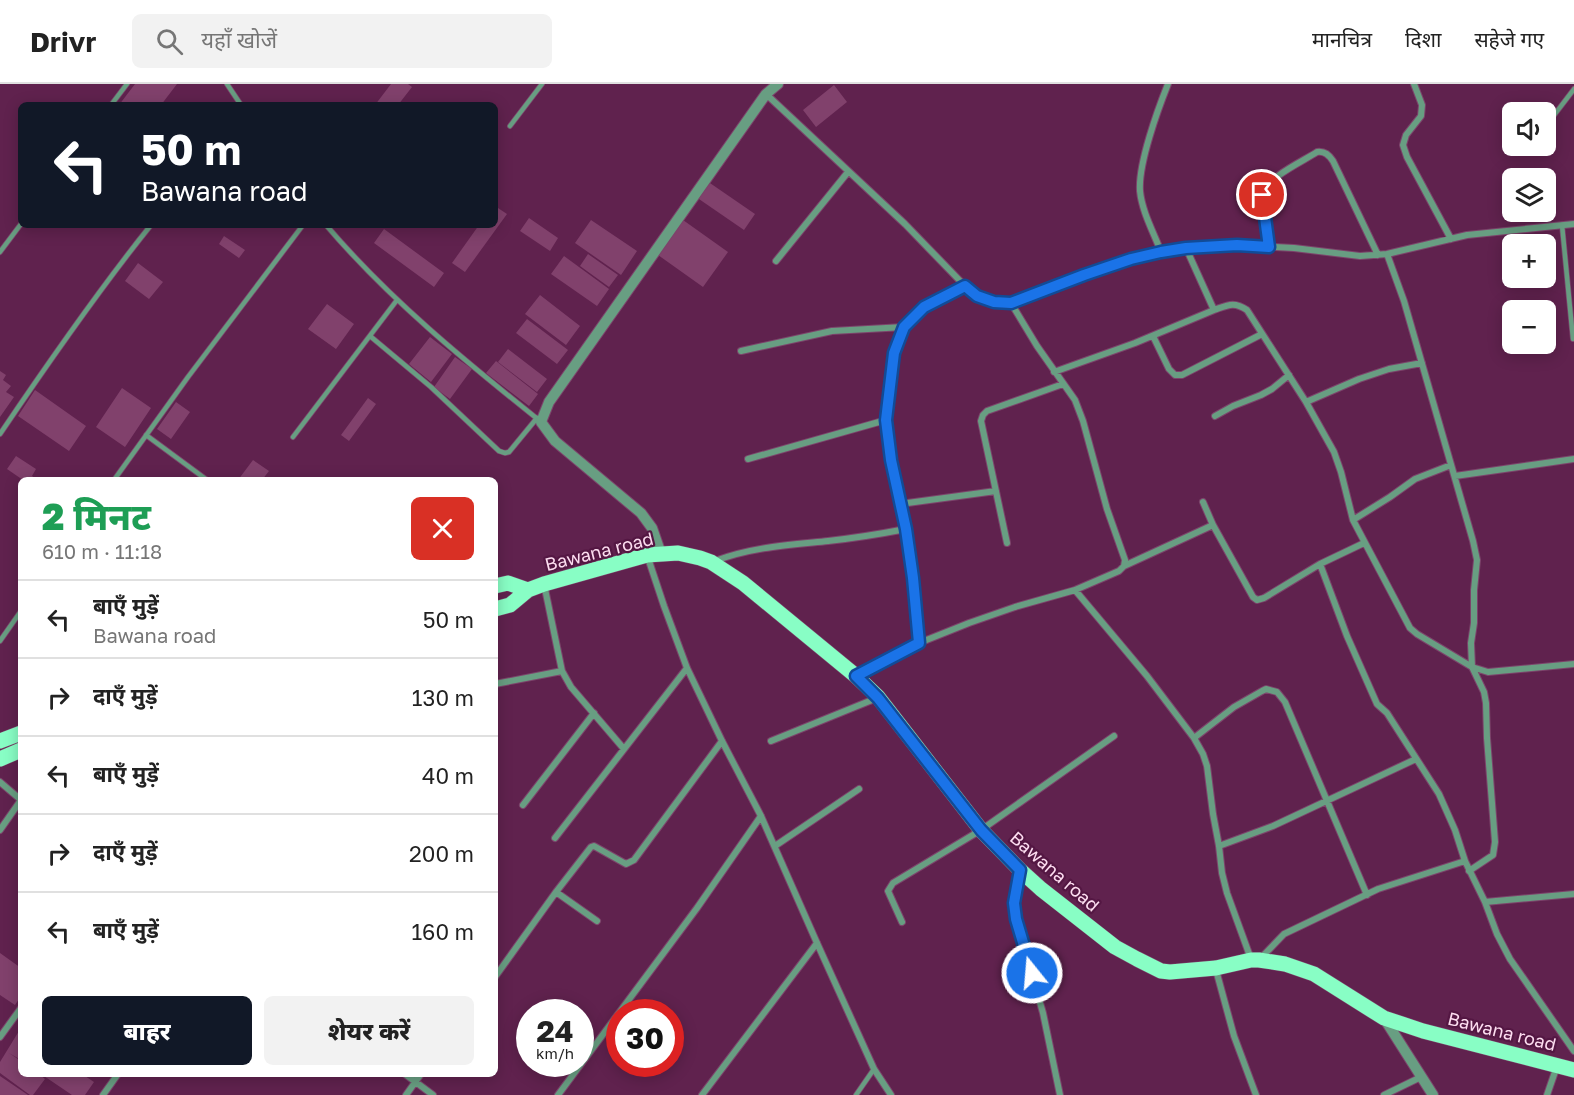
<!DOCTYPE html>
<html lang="hi">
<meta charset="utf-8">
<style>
:root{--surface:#fff;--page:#f2f2f2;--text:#222;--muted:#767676;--line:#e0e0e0;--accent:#111827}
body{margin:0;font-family:"Golos Text","Noto Sans Devanagari",sans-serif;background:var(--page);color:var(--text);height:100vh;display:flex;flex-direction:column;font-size:22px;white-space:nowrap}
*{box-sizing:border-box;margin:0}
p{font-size:20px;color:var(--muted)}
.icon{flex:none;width:33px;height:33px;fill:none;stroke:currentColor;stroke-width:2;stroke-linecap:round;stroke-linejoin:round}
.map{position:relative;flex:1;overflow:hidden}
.details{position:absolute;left:18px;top:393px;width:480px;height:600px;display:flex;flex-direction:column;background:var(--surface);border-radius:9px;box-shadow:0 3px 15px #0003}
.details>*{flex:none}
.hud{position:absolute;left:18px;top:18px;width:480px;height:126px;border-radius:9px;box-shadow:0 3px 15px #0003;background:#111827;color:#fff;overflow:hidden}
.fabs{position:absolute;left:1502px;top:18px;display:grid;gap:12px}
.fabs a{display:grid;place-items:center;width:54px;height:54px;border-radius:9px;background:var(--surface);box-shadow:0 3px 15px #0003;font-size:30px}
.speed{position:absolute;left:516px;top:915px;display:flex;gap:12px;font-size:30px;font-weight:700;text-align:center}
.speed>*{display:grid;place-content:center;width:78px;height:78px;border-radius:50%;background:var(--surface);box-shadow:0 3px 15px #0003;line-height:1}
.speed small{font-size:15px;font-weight:400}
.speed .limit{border:9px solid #d22;background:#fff;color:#111}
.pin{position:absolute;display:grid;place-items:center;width:51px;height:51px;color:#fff;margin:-26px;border:3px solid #fff;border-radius:50%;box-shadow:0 2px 6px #0007}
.me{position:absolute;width:66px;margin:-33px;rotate:343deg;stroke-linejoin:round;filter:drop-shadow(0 0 4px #0008)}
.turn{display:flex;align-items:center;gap:21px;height:126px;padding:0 24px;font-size:27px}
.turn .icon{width:78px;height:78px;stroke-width:2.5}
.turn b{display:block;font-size:42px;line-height:51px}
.round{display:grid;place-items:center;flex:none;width:63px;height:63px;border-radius:9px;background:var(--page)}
.head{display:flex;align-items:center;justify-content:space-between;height:102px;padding:0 24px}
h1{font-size:36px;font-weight:800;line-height:45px;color:#1e9e55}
.action{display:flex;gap:12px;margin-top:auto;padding:12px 24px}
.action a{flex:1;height:69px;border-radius:9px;background:var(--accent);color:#fff;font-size:24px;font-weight:800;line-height:69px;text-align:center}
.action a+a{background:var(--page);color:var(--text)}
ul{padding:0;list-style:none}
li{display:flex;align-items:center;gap:18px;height:78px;padding:0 24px;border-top:2px solid var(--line)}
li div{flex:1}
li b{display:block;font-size:22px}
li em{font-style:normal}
header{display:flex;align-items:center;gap:36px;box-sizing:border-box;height:84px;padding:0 30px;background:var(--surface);border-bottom:2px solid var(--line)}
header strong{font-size:28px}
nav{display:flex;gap:33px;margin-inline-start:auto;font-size:21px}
.search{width:420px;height:54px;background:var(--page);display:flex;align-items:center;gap:15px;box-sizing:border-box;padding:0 21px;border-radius:9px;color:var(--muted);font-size:22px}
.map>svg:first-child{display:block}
.building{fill:#81416c}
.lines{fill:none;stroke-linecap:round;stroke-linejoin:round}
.service-casing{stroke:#7c446b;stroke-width:6}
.minor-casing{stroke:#7c446b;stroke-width:8}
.tertiary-casing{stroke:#7c446b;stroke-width:12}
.primary-casing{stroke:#7c446b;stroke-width:16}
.service{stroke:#689e82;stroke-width:4.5}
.minor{stroke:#689e82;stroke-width:6}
.tertiary{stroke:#689e82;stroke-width:10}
.primary{stroke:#88fec5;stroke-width:15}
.route-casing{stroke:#114b97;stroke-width:15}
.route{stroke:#1a73e8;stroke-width:10}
.labels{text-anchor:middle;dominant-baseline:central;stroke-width:4.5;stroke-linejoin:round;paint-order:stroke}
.street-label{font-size:18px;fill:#fdddf0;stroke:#541743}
</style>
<header>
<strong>Drivr</strong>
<div class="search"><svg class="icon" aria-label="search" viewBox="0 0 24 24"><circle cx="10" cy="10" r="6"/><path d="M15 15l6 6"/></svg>यहाँ खोजें</div>
<nav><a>मानचित्र</a><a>दिशा</a><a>सहेजे गए</a></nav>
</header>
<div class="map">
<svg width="1574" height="1011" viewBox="0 0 1574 1011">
<rect width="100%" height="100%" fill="#60224e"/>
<path class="building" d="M135 0H177L161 21H119Z
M391 0H408L412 3 398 21H375Z
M834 1 847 18 816 43 803 26Z
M707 97 755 130 744 146 696 113Z
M495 122 507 130 465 188 452 179 479 141H495Z
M529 134 558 154 550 167 520 147Z
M591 136 637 167 621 191 575 159Z
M683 136 728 168 703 203 658 171Z
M384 145 444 189 434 203 374 159Z
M224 152 245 166 239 174 219 160Z
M588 170 618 191 609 203 580 182Z
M564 172 609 205 597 222 551 190Z
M138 179 163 198 149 215 125 197Z
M540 211 580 242 566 261 525 230Z
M327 220 354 240 336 265 308 245Z
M527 235 568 266 557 280 516 249Z
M430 253 452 270 431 298 409 280Z
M508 265 547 295 537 308 498 278Z
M455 273 472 285 450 315 434 303Z
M496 277 538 310 529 322 486 289Z
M0 287 6 291 3 296 11 302 6 308 14 313 0 333Z
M122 304 151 324 125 363 96 343Z
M35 306 86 342 69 367 18 332Z
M368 314 376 320 349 357 341 351Z
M176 318 190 328 171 355 157 345Z
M16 372 36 385 32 392 38 396H23L7 385Z
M253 376 269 387 262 396H238Z
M0 869 21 884V912L15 921 0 911Z
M19 947 21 948V976L9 969 21 977V990H39L45 995 33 1011H30L0 989V978Z
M41 990H82L94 998 85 1011H72Z
M0 992 28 1011H0Z"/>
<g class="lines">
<g class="service-casing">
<path id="service" d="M227 0 241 21
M111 21 127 0
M510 42 542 0
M1545 43 1574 5
M326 141C389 215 465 277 540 337
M1562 141 1573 255
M0 168 21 140
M370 252 431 303 499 367 505 369 509 368 537 334
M0 350C48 279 97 208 151 141
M146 351 207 396
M293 353 397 216
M114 396 188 293 303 141
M0 557 21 527
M856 1011 874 985"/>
</g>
<g class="minor-casing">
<path id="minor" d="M1414 0 1422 21 1421 32 1406 51 1403 61 1407 73 1451 155
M766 10 905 140 965 202 977 212 994 218 1011 219 1131 175 1174 166 1237 161 1294 164 1360 172 1387 170 1467 151 1574 140
M1269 163 1262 111C1269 92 1300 79 1317 68 1325 67 1329 71 1333 77L1378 171
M1186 164 1214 226C1228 221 1234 217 1247 226L1306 318 1334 368 1341 388 1353 436 1410 544 1417 550 1472 583 1488 588 1574 580
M1161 168C1154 149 1142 128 1140 107 1138 80 1158 25 1168 0
M1387 170 1404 217 1473 457 1477 476 1474 506V539L1471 559 1472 583 1484 608 1486 619 1487 654 1495 758 1493 771 1469 787
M776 177 848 88
M1153 252 1169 285 1175 291H1182L1262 250
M741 267 832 247 904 243
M1054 288 1135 259 1214 226
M1306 318 1359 295 1389 285 1422 279
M1215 332 1233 322 1261 311 1272 305 1289 291
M748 375 886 336
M1455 392 1574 375
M1203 418 1213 441
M900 420 996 407
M1353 436 1390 413 1415 395 1451 381
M906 445 891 376 886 336 894 269 904 243 924 223 965 202
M1007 459 981 337 983 331 987 327 1063 300
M1364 459 1320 480 1347 552 1377 620 1387 629 1439 710 1455 746 1465 777 1485 818
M647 471 664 522 687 584 722 657 761 732 817 859 874 985 891 1011
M715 477C752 463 789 461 828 457 855 454 880 450 906 445L913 494 919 559 858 591
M1124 482 1213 441 1253 513 1257 516 1264 514 1320 480
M544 500 562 587 571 603 624 665
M1075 506 1147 592 1194 654 1203 670 1207 682 1213 730 1219 762 1222 789 1227 809 1251 875
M919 559 969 539 1015 523 1075 506 1119 487 1124 482 1125 476 1107 425 1083 337 1075 316 1037 262 1011 219
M495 600 562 587
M1194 654 1234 623 1262 607 1266 605 1277 608 1285 618 1367 811
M771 657 877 614
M0 698 21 716
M523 721 594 629
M0 746 21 716
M555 754 687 584
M775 762 859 705
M1219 762 1273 742 1416 675
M1019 787 1013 819 1016 835 1043 929 1060 1011
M556 808 591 763 594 762 626 780 634 776 722 657
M1574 810 1485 818 1497 850 1510 875 1574 967
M902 838 888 807 893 799 981 746 1114 652
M1260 875 1284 850 1378 805 1465 777
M1216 886 1234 952 1256 1011
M495 893 556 808 597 837
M0 953 21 924
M405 990 433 1011
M103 1011 118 990
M406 1011 421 990
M558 1011 697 824 761 732
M702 1011 817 859
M1384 1011 1421 993
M1547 1011 1557 982"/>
</g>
<g class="tertiary-casing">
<path id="tertiary" d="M661 470 652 444 641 429 555 357 541 338 549 318 766 10 778 0
M1384 934 1433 1011"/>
</g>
<g class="primary-casing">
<path id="primary" d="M495 502 508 499 528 506
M495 525 510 521 528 506 544 500 647 471 678 469 700 474 711 478 743 499 856 592 878 613 981 746 1020 786 1041 805 1115 863 1137 875 1161 887 1170 888 1216 884 1251 876H1259L1285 880 1314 890 1384 934 1423 947 1574 986
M0 657 21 649
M0 675 21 666"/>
</g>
<use href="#service" class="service"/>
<use href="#minor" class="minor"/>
<use href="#tertiary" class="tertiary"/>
<use href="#primary" class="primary"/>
</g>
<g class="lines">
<g class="route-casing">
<path id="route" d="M1032 889 1016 835 1014 819 1020 786 981 746 878 614 856 592 919 559 913 494 906 445 891 376 886 336 894 269 904 243 924 223 965 202 977 212 994 218 1011 219 1084 191 1131 175 1161 168 1186 164 1237 161 1269 163 1262 111"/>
</g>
<use href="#route" class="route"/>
</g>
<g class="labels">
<g class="street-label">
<text transform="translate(599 467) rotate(-14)">Bawana road</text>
<text transform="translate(1055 787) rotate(41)">Bawana road</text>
<text transform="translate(1502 947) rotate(14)">Bawana road</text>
</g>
</g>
</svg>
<div class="fabs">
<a><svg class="icon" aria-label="sound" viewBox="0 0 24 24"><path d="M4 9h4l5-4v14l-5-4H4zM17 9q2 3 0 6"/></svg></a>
<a><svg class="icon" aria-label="layers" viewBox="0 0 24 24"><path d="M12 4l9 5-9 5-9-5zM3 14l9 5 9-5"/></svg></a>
<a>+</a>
<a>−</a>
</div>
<div class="speed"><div>24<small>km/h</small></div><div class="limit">30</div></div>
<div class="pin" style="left:1262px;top:111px;background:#d93025"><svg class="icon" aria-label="arrive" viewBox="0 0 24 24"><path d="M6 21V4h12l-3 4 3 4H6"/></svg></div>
<svg class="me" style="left:1032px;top:889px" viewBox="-20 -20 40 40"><circle r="17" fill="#1a73e8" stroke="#fff" stroke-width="3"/><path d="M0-11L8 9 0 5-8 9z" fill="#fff"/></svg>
<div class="hud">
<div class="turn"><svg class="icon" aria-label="left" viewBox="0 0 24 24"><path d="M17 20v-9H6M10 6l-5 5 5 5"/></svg><div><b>50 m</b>Bawana road</div></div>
</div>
<section class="details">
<div class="head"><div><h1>2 मिनट</h1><p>610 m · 11:18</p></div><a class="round" style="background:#d93025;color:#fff"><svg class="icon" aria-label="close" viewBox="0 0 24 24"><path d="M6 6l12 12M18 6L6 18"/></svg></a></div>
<ul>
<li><svg class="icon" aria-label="left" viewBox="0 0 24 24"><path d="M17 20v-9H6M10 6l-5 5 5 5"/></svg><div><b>बाएँ मुड़ें</b><p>Bawana road</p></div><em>50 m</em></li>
<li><svg class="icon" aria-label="right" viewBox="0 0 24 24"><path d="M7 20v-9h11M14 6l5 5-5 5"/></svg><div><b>दाएँ मुड़ें</b></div><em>130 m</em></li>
<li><svg class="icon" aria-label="left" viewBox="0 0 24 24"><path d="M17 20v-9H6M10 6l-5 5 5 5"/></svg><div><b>बाएँ मुड़ें</b></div><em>40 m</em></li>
<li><svg class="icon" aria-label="right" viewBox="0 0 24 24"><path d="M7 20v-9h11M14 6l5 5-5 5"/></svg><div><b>दाएँ मुड़ें</b></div><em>200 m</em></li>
<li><svg class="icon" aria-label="left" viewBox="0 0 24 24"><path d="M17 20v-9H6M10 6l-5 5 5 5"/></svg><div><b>बाएँ मुड़ें</b></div><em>160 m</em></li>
</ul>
<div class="action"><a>बाहर</a><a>शेयर करें</a></div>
</section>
</div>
